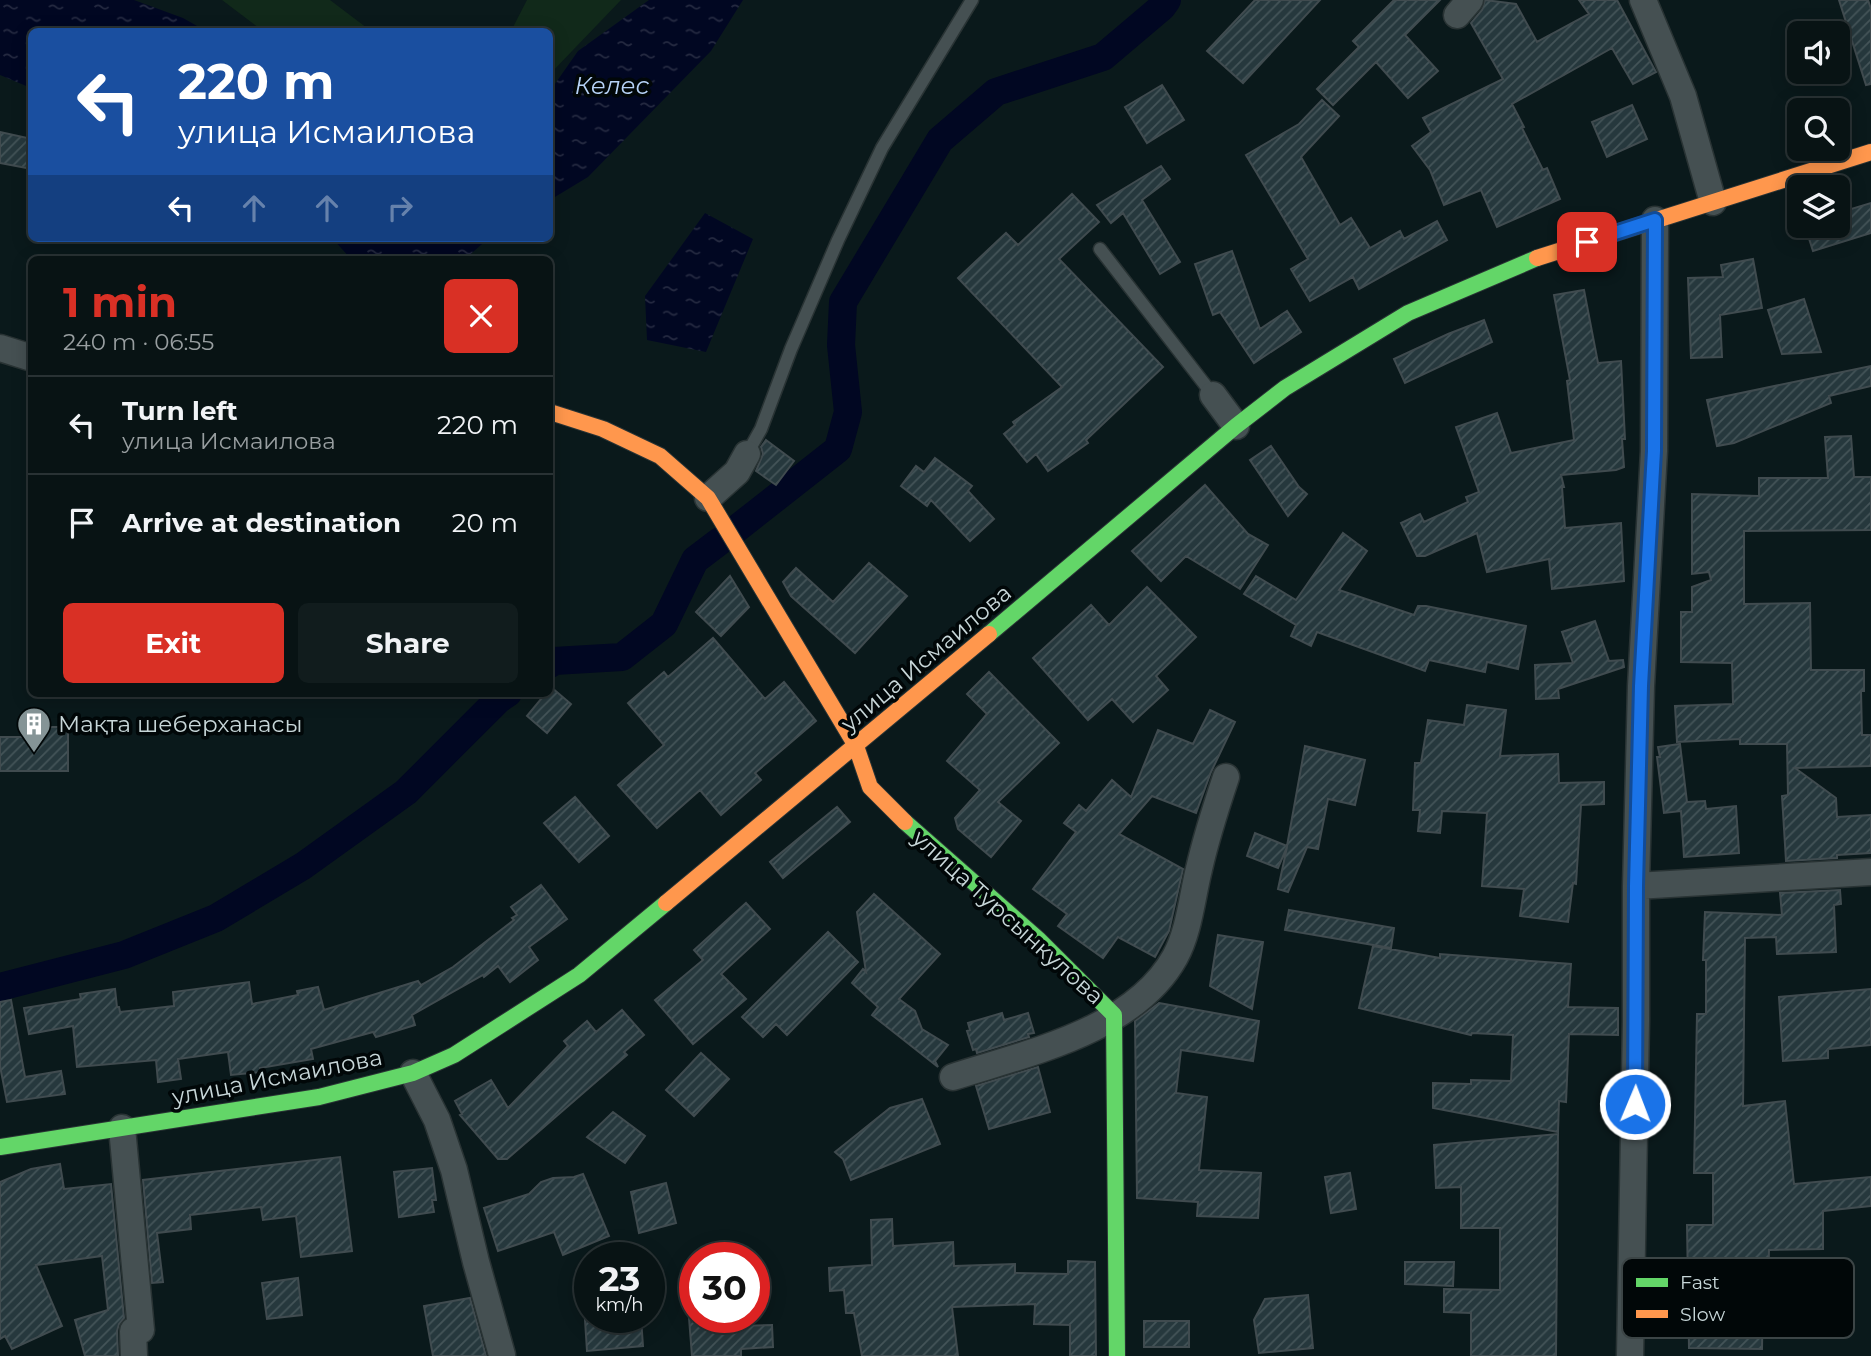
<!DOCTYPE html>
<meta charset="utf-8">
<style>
:root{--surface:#081314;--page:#111c1d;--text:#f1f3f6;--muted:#989ea0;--line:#293234;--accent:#d93025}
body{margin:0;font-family:Montserrat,sans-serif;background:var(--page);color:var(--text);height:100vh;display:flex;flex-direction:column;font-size:26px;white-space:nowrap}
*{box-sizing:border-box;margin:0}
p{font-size:23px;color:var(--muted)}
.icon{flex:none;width:38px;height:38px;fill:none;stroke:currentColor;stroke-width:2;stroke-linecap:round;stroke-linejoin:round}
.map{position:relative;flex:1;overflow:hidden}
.panel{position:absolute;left:28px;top:256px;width:525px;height:441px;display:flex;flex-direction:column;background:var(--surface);border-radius:10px;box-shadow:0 4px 18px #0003,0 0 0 2px var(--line)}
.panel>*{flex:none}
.hud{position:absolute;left:28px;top:28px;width:525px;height:214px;border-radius:10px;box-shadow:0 4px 18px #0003,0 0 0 2px var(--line);background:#1a4fa0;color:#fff;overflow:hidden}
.controls{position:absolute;left:1787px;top:21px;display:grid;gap:14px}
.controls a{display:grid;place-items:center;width:63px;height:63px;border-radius:10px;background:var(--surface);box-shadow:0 4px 18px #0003,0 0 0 2px var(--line);font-size:35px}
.speed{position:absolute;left:574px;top:1242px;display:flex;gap:14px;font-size:35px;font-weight:700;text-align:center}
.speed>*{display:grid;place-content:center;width:91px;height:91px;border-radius:50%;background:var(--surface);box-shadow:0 4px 18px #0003,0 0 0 2px var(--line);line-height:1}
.speed small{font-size:18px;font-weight:400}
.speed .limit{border:10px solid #d22;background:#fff;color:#111}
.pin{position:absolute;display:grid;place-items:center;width:60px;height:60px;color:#fff;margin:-30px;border-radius:14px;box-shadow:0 4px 10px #0006}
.me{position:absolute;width:77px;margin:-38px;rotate:1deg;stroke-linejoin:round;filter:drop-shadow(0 0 5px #0008)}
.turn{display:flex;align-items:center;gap:24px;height:147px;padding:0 35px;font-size:32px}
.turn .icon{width:91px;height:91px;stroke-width:2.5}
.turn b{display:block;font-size:49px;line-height:60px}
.lanes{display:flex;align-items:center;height:66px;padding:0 35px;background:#0003;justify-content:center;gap:35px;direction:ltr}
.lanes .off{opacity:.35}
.round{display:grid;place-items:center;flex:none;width:74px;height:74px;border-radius:10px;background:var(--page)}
.overview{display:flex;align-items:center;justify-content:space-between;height:119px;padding:0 35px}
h1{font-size:42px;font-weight:700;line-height:52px;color:var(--accent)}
.button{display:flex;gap:14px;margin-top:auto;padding:14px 35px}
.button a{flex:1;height:80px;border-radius:10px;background:var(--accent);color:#fff;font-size:28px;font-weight:700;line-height:80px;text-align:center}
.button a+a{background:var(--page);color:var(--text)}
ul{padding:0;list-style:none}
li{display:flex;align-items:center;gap:21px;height:98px;padding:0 35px;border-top:2px solid var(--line)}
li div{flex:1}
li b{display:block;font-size:26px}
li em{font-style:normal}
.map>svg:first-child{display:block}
.grass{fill:#11291a}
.water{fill:url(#water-ripples)}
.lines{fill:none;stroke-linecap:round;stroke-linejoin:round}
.canal{stroke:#010722;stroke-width:28}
.building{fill:url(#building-hatch);stroke:#404b4f;stroke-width:2}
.lane-casing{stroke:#293334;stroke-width:15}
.street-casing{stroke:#293334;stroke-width:29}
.fast-casing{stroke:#293334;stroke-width:18}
.slow-casing{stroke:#293334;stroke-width:18}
.lane{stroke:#455052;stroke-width:12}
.street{stroke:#455052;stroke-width:26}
.fast{stroke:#63d668;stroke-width:16}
.slow{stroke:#ff974d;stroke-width:16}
.route-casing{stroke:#114b97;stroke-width:18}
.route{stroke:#1a73e8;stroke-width:12}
.labels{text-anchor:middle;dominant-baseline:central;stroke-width:7;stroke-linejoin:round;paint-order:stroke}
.street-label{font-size:23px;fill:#c7d6d8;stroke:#010708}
.poi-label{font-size:23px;fill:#c7d6d8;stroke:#010708;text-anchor:start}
.water-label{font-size:24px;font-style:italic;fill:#b6d2f7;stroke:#010708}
.key{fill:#010708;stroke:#3c4546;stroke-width:2}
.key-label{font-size:19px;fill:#c7d6d8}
</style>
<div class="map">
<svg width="1871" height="1356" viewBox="0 0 1871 1356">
<defs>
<pattern id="water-ripples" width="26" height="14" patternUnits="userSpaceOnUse" patternTransform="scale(1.75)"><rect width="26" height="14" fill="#010722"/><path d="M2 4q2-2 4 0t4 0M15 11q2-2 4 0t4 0" fill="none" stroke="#252a41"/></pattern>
<pattern id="building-hatch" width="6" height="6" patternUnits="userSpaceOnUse" patternTransform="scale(1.75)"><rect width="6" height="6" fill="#26383d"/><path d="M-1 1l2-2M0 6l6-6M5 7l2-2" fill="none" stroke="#445458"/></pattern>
</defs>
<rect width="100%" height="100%" fill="#0a191b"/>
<path class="grass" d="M222 0H330L371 31H263Z
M527 0H621L550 74V32L511 31Z"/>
<path class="water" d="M0 0H134L183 18 206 31 32 32 31 88 0 75Z
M649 0H743L711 51 588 177 550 200V91L578 51Z
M705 213 753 239 706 352 647 340 645 296Z
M332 238H489L465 259H351Z"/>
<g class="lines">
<path class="canal" d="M735 530 838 449 848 412 841 345 843 302 940 140 996 92 1103 57 1162 7 1167 0
M550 664 554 661 622 657 664 624 695 560 720 541
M0 987 124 955 216 918 303 866 406 792 498 700 508 693"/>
</g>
<path class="building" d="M1255 0H1320L1243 83 1207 51Z
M1394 0H1440L1405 35 1438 71 1408 98 1376 62 1333 105 1317 89 1359 47 1353 41Z
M1485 0 1516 4 1537 42 1589 14 1579 0H1617L1656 72 1633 84 1612 48 1512 104 1524 127 1522 128 1543 170 1547 168 1560 199 1497 227 1481 190 1444 205 1430 170 1412 146 1431 132 1423 118 1503 79 1471 23 1482 10Z
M1839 0H1868L1871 9V84L1866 85Z
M1162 85 1184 120 1147 143 1125 107Z
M1322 100 1339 116 1301 157 1340 225 1351 218 1370 248 1400 231 1404 239 1437 221 1447 240 1359 289 1353 277 1310 301 1291 269 1308 259 1246 155 1299 124Z
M1632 105 1647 139 1607 157 1592 122Z
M0 132 32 139V169L0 163Z
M1161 166 1170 179 1142 200 1180 262 1160 274 1123 213 1111 223 1097 205Z
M1072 194 1099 222 1059 259 1163 367 1086 440 1088 443 1048 471 1036 454 1027 462 1004 434 1015 425 1013 422 1062 387 958 278 1006 233 1018 245Z
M1871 203V233L1813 251 1805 226H1838V213Z
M1232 251 1260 329 1287 311 1301 332 1254 363 1220 312 1213 315 1195 264Z
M1753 259 1762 308 1720 315 1722 357 1691 358 1688 278 1723 277 1721 265Z
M1584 290 1598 363 1621 361 1625 439H1622L1624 467 1616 470 1561 475 1564 487H1562L1565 528 1621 523 1624 581 1552 589 1549 559 1487 572 1477 533 1425 556H1417L1401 523 1420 514 1424 522 1468 502 1466 497 1479 492 1456 427 1497 413 1511 453 1574 440 1567 381 1570 380 1554 295Z
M1804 299 1821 352 1782 354 1768 310Z
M1484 320 1492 342 1405 383 1394 359 1448 334Z
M1871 366V386L1829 396 1831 403 1734 443 1717 446 1707 400Z
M1851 436 1854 477H1871V530L1744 531V604L1810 603 1811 670H1864V691H1861L1862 735H1871V766L1795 768 1836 798 1837 817 1871 815V853L1837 855V858L1786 861 1782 796 1788 795 1787 744H1740V739L1677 742 1675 706 1733 704 1732 663 1681 662V612H1692V587L1711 580 1709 572 1692 574V494L1759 496V478H1828L1825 437Z
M766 440 794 461 776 485 756 471 763 454 761 447Z
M1271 446 1299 487 1307 494 1288 516 1250 460Z
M935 458 972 486 968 491 994 519 970 541 931 500 927 506 901 486 916 466 924 472Z
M1205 485 1248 534 1268 545 1240 589 1186 556 1161 581 1132 551Z
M1343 533 1367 551 1339 590 1414 615 1418 606H1426L1526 626 1518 669 1487 662 1485 672 1429 660 1425 671 1317 632 1311 646 1291 636 1296 625 1244 594 1256 576 1296 600Z
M869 563 907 596 855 653 791 596 783 582 796 568 833 602Z
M730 576 749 607 721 636 696 612Z
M1147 587 1196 637 1156 676 1168 690 1133 722 1112 699 1088 720 1033 658 1091 605 1109 625Z
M1595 621 1609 661 1623 660 1624 667 1558 689 1559 698 1536 699 1535 665 1573 663 1562 632Z
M713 638 765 699 784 682 816 721 755 773 761 780 721 815 700 790 657 828 618 785 664 745 628 703 664 672 668 677Z
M989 672 1059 743 998 802 1021 821 991 857 958 829 955 818 980 790 947 761 987 714 967 694Z
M551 687 571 704 547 733 527 716 546 693H550Z
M1467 705 1506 710 1500 756 1558 754 1559 783 1604 782V804L1581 805 1576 884 1573 883 1568 922 1520 916 1524 889 1482 886 1487 813 1442 811 1440 833 1418 831 1420 810H1413L1415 763H1421L1428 720 1464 725Z
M1210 710 1235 722 1211 772 1196 813 1152 796 1119 834 1183 869 1169 931 1155 957 1118 937 1103 958 1058 926 1067 914 1033 889 1076 832 1064 823 1079 805 1086 811 1112 780 1131 797 1158 730 1193 744Z
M32 727H68V771H0V737H32Z
M1680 744 1687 802 1705 801 1706 809 1736 806 1739 853 1684 857 1681 811 1664 813 1657 757H1660L1658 747Z
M1305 746 1365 760 1355 805 1328 799 1318 849 1307 847 1288 892 1278 889 1287 847 1278 868 1247 856 1255 833 1287 846Z
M575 797 609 836 579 862 544 823Z
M837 807 850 822 783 878 770 862Z
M541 885 567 919 529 947 538 960 510 982 498 966 484 977 483 975 412 1015 415 1025 376 1037 373 1032 311 1049 313 1059 260 1068 261 1072 231 1075 228 1052 178 1059 181 1079 158 1082 156 1060 77 1067 73 1026 29 1034 24 1008 81 999 80 994 115 989 117 1007H119L120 1012 174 1006 173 992 249 982 252 1004 298 995 297 991 318 987 324 1010 418 981 421 985 453 967 514 920 512 918 517 915 511 907Z
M1840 890 1841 904 1834 905 1836 952 1777 954 1776 937 1745 938 1743 1106 1785 1101 1794 1184 1871 1177V1206L1823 1211V1249L1769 1250 1768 1287H1763L1762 1349 1689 1348 1687 1225H1713V1173H1694L1697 1014H1706V960H1703L1705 912 1782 915 1780 893Z
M874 894 940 954 899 999 915 1011 922 1029 948 1045 935 1061 938 1067 872 1015 878 1007 852 983 863 969 866 972 857 912Z
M746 903 770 929 721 974 746 999 693 1044 655 1000 703 960 694 950Z
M1289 910 1394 928 1391 948 1285 930Z
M828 932 858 962 787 1035 776 1024 763 1037 742 1017Z
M1218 935 1263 942 1252 1009 1210 986Z
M1373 946 1440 958V954L1571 964 1568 1007 1618 1008V1035L1569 1034 1566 1102 1559 1101 1558 1132 1433 1108V1083L1471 1084V1080L1511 1081 1513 1035 1472 1033 1471 1035 1359 1008Z
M1871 989V1045L1828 1049V1058L1783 1061 1779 997Z
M11 1000 25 1077 61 1071 65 1094 7 1102 0 1066V1002Z
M1159 1003 1259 1021 1253 1061 1181 1050 1176 1093 1207 1097 1199 1170 1261 1173 1258 1218 1197 1216 1198 1202 1137 1198 1135 1021Z
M622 1010 644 1035 624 1052 627 1055 507 1159H498L460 1115 462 1114 455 1101 491 1080 508 1108 568 1046 564 1041 587 1021 596 1032Z
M1002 1013 1004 1020 1028 1013 1034 1033 1028 1034 1029 1037 977 1053 976 1049 973 1050 967 1031 970 1030 968 1023Z
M701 1053 729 1079 694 1116 666 1090Z
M1038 1067 1050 1112 989 1129 976 1086Z
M922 1099 940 1144 851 1180 843 1159 835 1152 890 1108Z
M613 1112 645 1136 625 1163 587 1137Z
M1558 1134 1556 1356H1471V1313L1444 1312V1289L1500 1290V1228H1461V1187L1436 1188 1434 1145Z
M340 1157 352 1251 301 1257 296 1216 263 1220 261 1207 190 1215 191 1229 157 1233 163 1282 152 1283 143 1180Z
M60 1164 64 1189 111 1184 124 1318 119 1324 117 1331 118 1356H85L75 1320 108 1310 102 1256 36 1265 62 1326 12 1349 5 1336 0 1339V1182L31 1169Z
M432 1168 436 1200H432L434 1212 399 1217 394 1172Z
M1350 1173 1356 1209 1331 1213 1325 1177Z
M583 1174 609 1236 563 1255 554 1232 498 1251 484 1208 529 1194 541 1182 553 1178 574 1177Z
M666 1183 676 1223 639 1233 631 1192Z
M892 1219 893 1246 953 1242 954 1266 1015 1264V1273L1068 1274V1261L1095 1262 1096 1356H1070V1325L1034 1324 1035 1304 952 1307 958 1356H862L854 1313H846L844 1290 830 1291 829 1268 872 1265 871 1220Z
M1405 1262H1454L1453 1286 1405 1284Z
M298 1278 302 1315 267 1319 262 1283Z
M1308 1295 1313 1348 1259 1353 1254 1320 1265 1299Z
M470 1298 486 1356H433L424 1306Z
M604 1318H641L643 1346 587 1351 585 1320Z
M689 1318H739L740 1326 772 1325 773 1347 741 1349V1356H692Z
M1144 1321H1189V1347H1144Z"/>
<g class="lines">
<g class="lane-casing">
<path id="lane" d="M1100 249 1213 395
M747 454 761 429 791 349 838 240 882 148 972 0"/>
</g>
<g class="street-casing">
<path id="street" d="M1643 0 1683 96 1713 202
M1457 15 1470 0
M0 348 32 358
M1213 395 1236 426
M708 498 737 472 747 454
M1636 886 1871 872
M413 1073 437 1120 454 1170 476 1262 502 1355
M953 1077C1027 1053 1134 1031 1175 957 1189 932 1192 897 1199 869 1206 838 1216 807 1226 777
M122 1128 141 1330 133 1331 134 1356
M1630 1356 1636 1021V886L1641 686 1654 451 1655 220"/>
</g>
<g class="fast-casing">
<path id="fast" d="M989 634 1236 426 1285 388 1408 313 1537 258
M905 822 1038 939 1114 1015 1117 1356
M0 1147 319 1097 413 1073 454 1055 579 975 666 903"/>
</g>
<g class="slow-casing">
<path id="slow" d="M1537 258 1871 152
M550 412 603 429 660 456 708 498 856 746 870 787 905 822
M666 903 989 634"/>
</g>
<use href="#lane" class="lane"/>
<use href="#street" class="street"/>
<use href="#fast" class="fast"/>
<use href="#slow" class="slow"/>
</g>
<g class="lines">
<g class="route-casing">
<path id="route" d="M1587 242 1655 220 1654 451 1641 686 1636 886 1635 1104"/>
</g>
<use href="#route" class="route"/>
</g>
<defs>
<g id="building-pin" transform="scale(1.75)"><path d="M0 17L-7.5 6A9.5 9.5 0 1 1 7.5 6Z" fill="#859496" stroke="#010708"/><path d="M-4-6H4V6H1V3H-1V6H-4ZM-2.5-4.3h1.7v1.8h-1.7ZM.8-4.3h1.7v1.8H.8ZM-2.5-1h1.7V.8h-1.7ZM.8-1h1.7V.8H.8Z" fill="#fff"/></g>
</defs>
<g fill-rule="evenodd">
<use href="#building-pin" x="34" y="724"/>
</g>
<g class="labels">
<g class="street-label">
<text transform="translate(926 658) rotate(-40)">улица Исмаилова</text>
<text transform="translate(1008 917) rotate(42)">улица Турсынкулова</text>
<text transform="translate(277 1077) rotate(-11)">улица Исмаилова</text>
</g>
<g class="poi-label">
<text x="58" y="724">Мақта шеберханасы</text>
</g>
<g class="water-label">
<text x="612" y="85">Келес</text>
</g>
</g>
<rect x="1622" y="1258" width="232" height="80" rx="10" class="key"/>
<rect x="1636" y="1278" width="32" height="9" fill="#63d668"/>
<rect x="1636" y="1310" width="32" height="8" fill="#ff974d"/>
<g class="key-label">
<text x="1680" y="1289">Fast</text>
<text x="1680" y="1321">Slow</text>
</g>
</svg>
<div class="controls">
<a><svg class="icon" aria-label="sound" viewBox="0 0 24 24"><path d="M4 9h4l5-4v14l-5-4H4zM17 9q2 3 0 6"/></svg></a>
<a><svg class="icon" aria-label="search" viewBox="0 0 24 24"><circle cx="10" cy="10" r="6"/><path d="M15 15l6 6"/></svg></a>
<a><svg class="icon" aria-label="layers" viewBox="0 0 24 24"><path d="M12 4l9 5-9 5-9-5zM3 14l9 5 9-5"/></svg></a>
</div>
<div class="speed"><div>23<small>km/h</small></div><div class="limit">30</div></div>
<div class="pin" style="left:1587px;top:242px;background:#d93025"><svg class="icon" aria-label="arrive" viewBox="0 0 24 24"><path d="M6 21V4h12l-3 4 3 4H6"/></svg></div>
<svg class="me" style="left:1635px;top:1104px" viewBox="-20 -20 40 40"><circle r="17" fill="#1a73e8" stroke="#fff" stroke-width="3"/><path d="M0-11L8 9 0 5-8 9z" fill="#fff"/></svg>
<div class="hud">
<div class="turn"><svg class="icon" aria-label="left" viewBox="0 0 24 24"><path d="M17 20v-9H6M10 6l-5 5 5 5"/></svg><div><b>220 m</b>улица Исмаилова</div></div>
<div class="lanes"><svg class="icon" aria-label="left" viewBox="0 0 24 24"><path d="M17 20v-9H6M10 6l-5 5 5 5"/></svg><svg class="icon off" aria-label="ahead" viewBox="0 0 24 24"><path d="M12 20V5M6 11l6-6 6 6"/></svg><svg class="icon off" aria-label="ahead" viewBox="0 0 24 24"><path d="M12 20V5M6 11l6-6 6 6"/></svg><svg class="icon off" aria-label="right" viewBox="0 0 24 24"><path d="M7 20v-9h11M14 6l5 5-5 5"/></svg></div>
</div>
<section class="panel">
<div class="overview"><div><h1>1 min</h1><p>240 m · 06:55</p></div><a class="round" style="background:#d93025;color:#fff"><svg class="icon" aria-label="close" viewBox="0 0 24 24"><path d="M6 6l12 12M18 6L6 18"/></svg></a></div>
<ul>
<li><svg class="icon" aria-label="left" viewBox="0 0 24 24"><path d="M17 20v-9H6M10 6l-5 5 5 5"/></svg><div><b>Turn left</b><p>улица Исмаилова</p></div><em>220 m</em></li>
<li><svg class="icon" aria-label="arrive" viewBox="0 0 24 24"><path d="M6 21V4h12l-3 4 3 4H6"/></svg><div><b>Arrive at destination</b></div><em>20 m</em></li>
</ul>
<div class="button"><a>Exit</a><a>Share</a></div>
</section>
</div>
